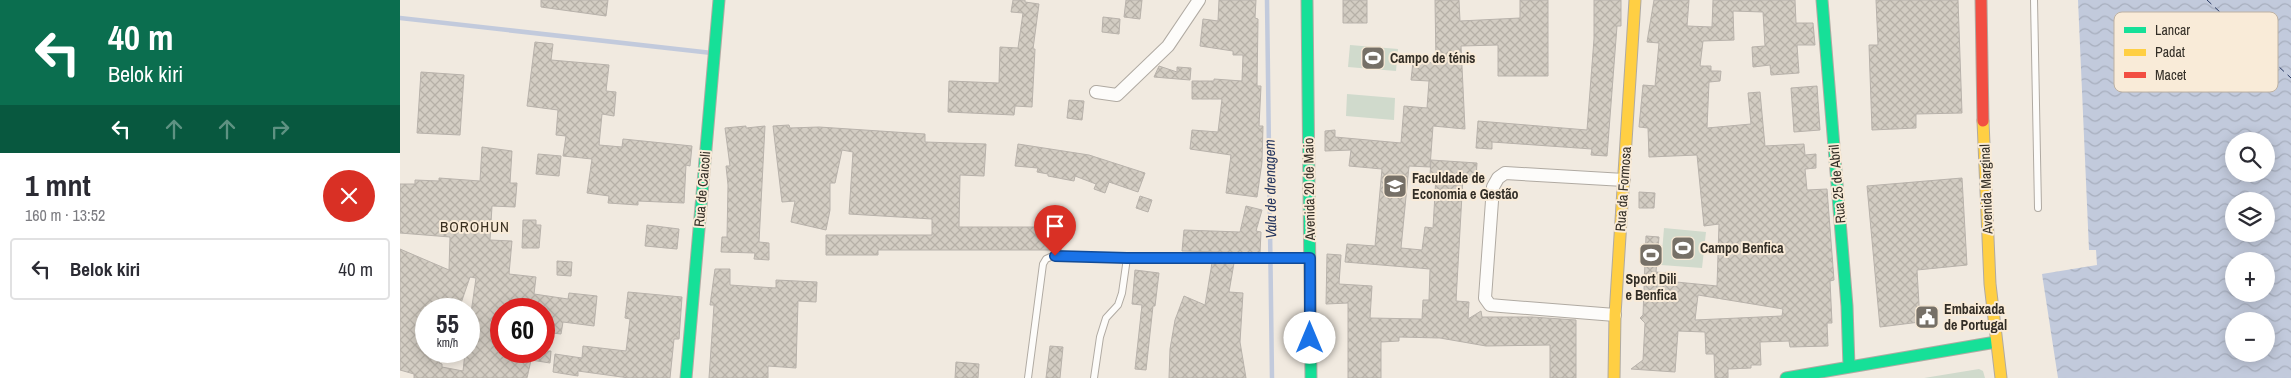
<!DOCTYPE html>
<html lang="id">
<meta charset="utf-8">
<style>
:root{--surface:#fff;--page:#f7f7f7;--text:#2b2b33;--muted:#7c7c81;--line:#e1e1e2}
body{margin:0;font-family:"Archivo Narrow",sans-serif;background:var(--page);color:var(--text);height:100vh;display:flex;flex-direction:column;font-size:19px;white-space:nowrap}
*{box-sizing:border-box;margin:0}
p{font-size:16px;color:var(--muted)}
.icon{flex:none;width:28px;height:28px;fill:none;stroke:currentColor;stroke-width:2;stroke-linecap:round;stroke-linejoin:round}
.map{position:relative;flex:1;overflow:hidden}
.details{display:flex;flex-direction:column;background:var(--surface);width:400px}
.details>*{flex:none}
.guide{background:#0b6e4f;color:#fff;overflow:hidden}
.tools{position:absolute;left:1825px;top:132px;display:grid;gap:10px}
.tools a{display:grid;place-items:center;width:50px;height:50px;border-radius:50%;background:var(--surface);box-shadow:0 2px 12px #0003;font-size:25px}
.speed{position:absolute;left:15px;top:298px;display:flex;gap:10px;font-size:25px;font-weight:700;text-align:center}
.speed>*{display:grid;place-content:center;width:65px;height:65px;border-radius:50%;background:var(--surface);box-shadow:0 2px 12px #0003;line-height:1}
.speed small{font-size:12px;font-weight:400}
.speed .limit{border:8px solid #d22;background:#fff;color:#111}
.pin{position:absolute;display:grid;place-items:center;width:42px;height:42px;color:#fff;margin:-51px -21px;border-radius:50% 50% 50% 0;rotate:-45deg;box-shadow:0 0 5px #0007}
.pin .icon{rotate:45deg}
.me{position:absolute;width:55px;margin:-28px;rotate:0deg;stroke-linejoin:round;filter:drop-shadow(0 0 4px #0008)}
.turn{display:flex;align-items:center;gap:18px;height:105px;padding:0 25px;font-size:22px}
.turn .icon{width:65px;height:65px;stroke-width:2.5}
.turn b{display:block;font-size:35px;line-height:42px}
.lanes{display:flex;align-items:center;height:48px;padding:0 25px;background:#0003;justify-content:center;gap:25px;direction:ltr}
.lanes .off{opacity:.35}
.round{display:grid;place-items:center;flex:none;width:52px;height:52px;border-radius:26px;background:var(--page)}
.headline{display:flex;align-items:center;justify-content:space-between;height:85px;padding:0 25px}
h1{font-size:30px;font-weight:700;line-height:38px}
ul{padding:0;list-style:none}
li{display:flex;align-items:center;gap:15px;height:62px;margin:0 10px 8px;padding:0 15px;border:2px solid var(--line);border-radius:5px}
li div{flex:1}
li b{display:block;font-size:19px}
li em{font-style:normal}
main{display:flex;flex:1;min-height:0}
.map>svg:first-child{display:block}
.green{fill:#d0dacc}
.water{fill:url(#water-waves);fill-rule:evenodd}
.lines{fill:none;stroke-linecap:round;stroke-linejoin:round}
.stream{stroke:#c2cadc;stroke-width:4.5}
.ferry{stroke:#263760;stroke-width:1;stroke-dasharray:6 5;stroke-linecap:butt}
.building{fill:url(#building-cross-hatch);stroke:#b8b2ab;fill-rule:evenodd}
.lane-casing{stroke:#b0aaa2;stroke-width:8}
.street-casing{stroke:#b0aaa2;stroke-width:14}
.fast-casing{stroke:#b0aaa2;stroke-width:13}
.slow-casing{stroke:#b0aaa2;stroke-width:13}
.jam-casing{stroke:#b0aaa2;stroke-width:13}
.lane{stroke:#fdfcfa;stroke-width:6}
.street{stroke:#fdfcfa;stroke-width:12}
.fast{stroke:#16e098;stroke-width:11}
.slow{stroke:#ffcf43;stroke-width:11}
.jam{stroke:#f24e42;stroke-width:11}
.route-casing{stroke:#114b97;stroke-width:12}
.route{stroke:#1a73e8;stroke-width:9}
.labels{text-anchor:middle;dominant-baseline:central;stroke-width:4;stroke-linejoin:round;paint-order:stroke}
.poi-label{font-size:14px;font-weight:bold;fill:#332e26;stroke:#f9ebd8;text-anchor:start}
.street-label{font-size:14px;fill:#332e26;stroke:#f9ebd8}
.water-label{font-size:15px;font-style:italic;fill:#263760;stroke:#f9ebd8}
.neighbourhood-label{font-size:15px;letter-spacing:1px;fill:#382e1f;stroke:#f9ebd8}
.key{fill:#f9ebd8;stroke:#beb2a3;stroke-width:1}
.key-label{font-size:14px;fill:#332e26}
</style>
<main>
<section class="details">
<div class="guide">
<div class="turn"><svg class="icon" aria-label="left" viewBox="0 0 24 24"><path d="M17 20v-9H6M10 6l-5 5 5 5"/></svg><div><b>40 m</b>Belok kiri</div></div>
<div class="lanes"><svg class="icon" aria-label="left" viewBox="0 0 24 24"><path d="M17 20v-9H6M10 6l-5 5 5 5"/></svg><svg class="icon off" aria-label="ahead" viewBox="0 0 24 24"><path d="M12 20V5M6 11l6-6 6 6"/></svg><svg class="icon off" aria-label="ahead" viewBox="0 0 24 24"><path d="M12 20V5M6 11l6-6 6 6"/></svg><svg class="icon off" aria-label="right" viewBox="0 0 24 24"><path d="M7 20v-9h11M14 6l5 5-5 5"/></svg></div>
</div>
<div class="headline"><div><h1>1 mnt</h1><p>160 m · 13:52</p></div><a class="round" style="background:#d93025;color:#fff"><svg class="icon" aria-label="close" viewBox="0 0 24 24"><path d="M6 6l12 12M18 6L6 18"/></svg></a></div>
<ul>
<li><svg class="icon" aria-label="left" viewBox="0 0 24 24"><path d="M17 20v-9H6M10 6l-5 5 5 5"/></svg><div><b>Belok kiri</b></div><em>40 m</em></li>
</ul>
</section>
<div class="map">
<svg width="1891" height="378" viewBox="0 0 1891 378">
<defs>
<pattern id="water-waves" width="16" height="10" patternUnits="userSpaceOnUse" patternTransform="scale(1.25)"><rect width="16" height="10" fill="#c2cadc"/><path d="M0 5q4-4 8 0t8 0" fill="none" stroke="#a7aebd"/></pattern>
<pattern id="building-cross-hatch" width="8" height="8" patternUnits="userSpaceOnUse" patternTransform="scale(1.25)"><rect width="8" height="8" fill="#d3cdc3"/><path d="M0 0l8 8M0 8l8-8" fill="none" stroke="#b6b0a7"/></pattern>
</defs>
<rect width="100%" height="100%" fill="#f1eae0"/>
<path class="green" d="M950 45 998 49 996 71 948 67Z
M947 94 995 98 994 120 946 116Z
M1264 228 1306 232 1302 268 1261 265Z
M1579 369 1583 371 1585 378H1524Z"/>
<path class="water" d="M1678 0H1891V378H1658L1642 274 1697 265 1696 250H1689ZM1834 141H1866V174H1834ZM1834 201H1866V234H1834ZM1834 261H1866V294H1834ZM1834 321H1866V354H1834Z"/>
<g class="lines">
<path class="stream" d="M867 0 872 378
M0 18 312 53"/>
<path class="ferry" d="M1807 0 1891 78"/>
</g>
<path class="building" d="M141 0H208L206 16 141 7Z
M613 0H625V2L639 4 633 49H635L632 107 615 106 614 115 548 112 549 81 599 83 600 47 618 48 623 13 611 12Z
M726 0H742L740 19 724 17Z
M819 0H856L855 18 858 19 857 86H861L859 126H863L862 162 857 197 826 193 831 155 790 149 792 130 818 132 822 99H792V81H814V79L842 81 843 55H833V51L800 46 803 19 818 21Z
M943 0H967V23H943Z
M1035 0H1059L1060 21 1120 18V0H1148V76H1098V45L1061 46 1065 129 1033 126 1030 167 1009 166 1001 248 1022 250 1025 227 1033 228 1036 176 1030 175 1031 160 1077 163 1076 178 1063 177 1056 301 1069 302 1068 319 1081 311 1082 317H1132L1176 320V378H1150V345L1086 346 1040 338 999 337V341L981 342V378H948V303L926 304 927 254 941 255 939 284 972 286 970 318 1022 319 1023 300H1029L1030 269 945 262 947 244 975 246 982 169 949 166 951 150 925 151V131L935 130V137L1001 143 1004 106 1027 108 1029 81 1011 80 1013 62 1036 63Z
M1194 0H1221V26H1217L1207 156 1191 155 1192 149 1092 142V149L1076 148 1078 121 1187 130 1194 39Z
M1254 0H1289L1287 26 1312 27 1313 0H1395L1396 23H1413L1415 45H1397L1399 73 1371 75 1370 65 1353 67 1352 47 1365 46 1363 12 1333 11 1334 40 1303 41 1300 66H1311V71H1321L1320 81 1309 82 1307 128 1351 124 1348 93 1360 92 1365 146 1404 144 1405 155 1416 154V168L1405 169 1407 190 1427 189 1434 280 1430 281 1432 323H1427L1428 346 1390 347 1389 341 1360 342 1361 365H1351V368L1328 369V378H1315L1314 354H1306L1305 332 1278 331 1275 372 1231 369 1243 360 1245 323 1240 318 1243 315 1246 236 1259 237 1256 272 1266 273V281L1317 286 1319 224 1304 226 1297 155 1249 157 1248 128 1239 127 1243 85 1255 86 1259 43 1247 42ZM1298 295 1383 309 1382 316 1295 320Z
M1476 0H1558L1562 113 1516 114V128L1472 130 1469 45H1478Z
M703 17 720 19 719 34 702 32Z
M135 42 153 44 151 60 209 65 206 91 216 92 214 116 202 114 199 145 222 147 223 139 292 146 290 166 286 165 284 203 238 201V205L208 203 209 196 187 193 192 159 163 156 166 136 156 135 158 110 127 106Z
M759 66 777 72V67L791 68 790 80 754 77Z
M21 72 64 75 60 135 17 133Z
M1417 86 1420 130 1394 132 1391 88Z
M669 100 684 101 682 120 667 118Z
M389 125 390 128 419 127 525 134V142L586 144 584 176 560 175 559 227H666L661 250H478V255H426V235H532V219L449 214 453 152 442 150 435 183H430V210L426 230 391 222 395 201 382 202 373 126Z
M346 126V128L365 126 359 242 369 243V260L354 259 355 253 321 252 322 237H327L328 185 326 166H330L325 128Z
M618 144 689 155 745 173 738 192 709 182 705 193 694 189 696 184 675 176 674 181 648 176V174L637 172 638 168 615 166Z
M82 147 112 151 110 183H117L115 207 92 206 90 240 112 241 109 274 136 277 134 294 168 299 169 293 197 296 194 326 163 322 161 334 144 332 148 309H101L98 351H151L150 363 131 360 127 378H14V374L0 370V249L49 270 50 237 0 233V184H15V180L39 181V178L80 181ZM70 277 76 278 69 327V353H65L63 371 42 367V364L39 363 43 351H26V309H59Z
M138 154 161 156 159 176 136 174Z
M1562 178 1567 265 1517 270 1520 322 1480 327 1467 186Z
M1239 192 1255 193 1254 208H1239Z
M740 196 752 200 748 212 736 208Z
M846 206 862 210 856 231 861 232 860 253 782 251 784 230 840 232Z
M123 220H136V225H141L139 248H122Z
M247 225 279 229 277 249 245 246Z
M157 261 172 262 171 276 157 275Z
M812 263H834L829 292 843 293 840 342 846 378H769L770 349 775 320 784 296 805 305Z
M315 269H330V285L376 288V280L417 282 416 302 398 301 396 368 368 366V378H309L314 305H310Z
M735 270 759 273 755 306H753L746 370 735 369 742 305 732 304Z
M228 292 282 297 279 339H274L270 378H229L178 371V376L153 372 155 354 182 358 183 346 226 351 230 319 225 318Z
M650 346 663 347 660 378H646Z
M556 362 579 364 578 378H555Z"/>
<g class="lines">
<g class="lane-casing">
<path id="lane" d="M1634 0 1638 208
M628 378 643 264 646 259 655 255 727 258H908
M694 378 700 337 706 318 718 305 722 293 727 258"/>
</g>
<g class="street-casing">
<path id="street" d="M696 92 717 95 768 46 799 0
M1215 315 1101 306 1090 305 1085 298 1093 187 1098 178 1105 173 1224 180"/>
</g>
<g class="fast-casing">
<path id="fast" d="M907 0 911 378
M1422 0 1447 306 1449 367
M286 378 319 0
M1386 378 1596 342"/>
</g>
<g class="slow-casing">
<path id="slow" d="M1583 121 1590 284 1601 378
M1214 378 1215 315 1235 0"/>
</g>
<g class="jam-casing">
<path id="jam" d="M1581 0 1583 121"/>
</g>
<use href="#lane" class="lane"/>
<use href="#street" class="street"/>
<use href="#fast" class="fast"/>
<use href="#slow" class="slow"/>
<use href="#jam" class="jam"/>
</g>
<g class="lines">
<g class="route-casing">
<path id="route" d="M655 256 727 258H910V338"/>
</g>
<use href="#route" class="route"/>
</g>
<defs>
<g id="stadium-square" transform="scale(1.25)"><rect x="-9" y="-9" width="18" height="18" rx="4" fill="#767067" stroke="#f9ebd8"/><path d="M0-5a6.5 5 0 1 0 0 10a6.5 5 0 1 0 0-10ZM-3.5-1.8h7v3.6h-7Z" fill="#fff"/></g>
<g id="university-square" transform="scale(1.25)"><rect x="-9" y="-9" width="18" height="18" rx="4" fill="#767067" stroke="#f9ebd8"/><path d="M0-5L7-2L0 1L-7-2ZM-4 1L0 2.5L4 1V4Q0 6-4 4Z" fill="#fff"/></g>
<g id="civic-square" transform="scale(1.25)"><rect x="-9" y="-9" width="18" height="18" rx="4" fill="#767067" stroke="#f9ebd8"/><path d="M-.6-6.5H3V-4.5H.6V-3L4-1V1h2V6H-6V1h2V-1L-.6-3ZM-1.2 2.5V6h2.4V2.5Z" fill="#fff"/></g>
</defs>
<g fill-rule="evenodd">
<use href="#stadium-square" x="973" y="58"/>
<use href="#university-square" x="995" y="186"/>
<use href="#stadium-square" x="1283" y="248"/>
<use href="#stadium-square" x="1251" y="255"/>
<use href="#civic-square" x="1527" y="317"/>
</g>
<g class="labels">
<g class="poi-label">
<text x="990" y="58">Campo de ténis</text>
<text x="1012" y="178">Faculdade de<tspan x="1012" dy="16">Economia e Gestão</tspan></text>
<text x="1300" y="248">Campo Benfica</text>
<text x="1251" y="279" text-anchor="middle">Sport Dili<tspan x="1251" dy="16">e Benfica</tspan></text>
<text x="1544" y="309">Embaixada<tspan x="1544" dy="16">de Portugal</tspan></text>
</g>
<g class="street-label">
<text transform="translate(1437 184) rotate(-95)">Rua 25 de Abril</text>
<text transform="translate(302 189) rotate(-85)">Rua de Caicoli</text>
<text transform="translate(909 189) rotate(-91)">Avenida 20 de Maio</text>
<text transform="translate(1223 189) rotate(-86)">Rua da Formosa</text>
<text transform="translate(1586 189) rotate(-92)">Avenida Marginal</text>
</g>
<g class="water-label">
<text transform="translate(870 189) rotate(-91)">Vala de drenagem</text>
</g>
<g class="neighbourhood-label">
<text x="75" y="226">BOROHUN</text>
</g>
</g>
<rect x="1714" y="12" width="164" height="80" rx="8" class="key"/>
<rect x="1724" y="27" width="22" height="6" fill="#16e098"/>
<rect x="1724" y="49" width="22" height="7" fill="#ffcf43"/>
<rect x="1724" y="72" width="22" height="6" fill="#f24e42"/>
<g class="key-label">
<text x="1755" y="35">Lancar</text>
<text x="1755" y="57">Padat</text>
<text x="1755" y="80">Macet</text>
</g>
</svg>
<div class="tools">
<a><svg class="icon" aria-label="search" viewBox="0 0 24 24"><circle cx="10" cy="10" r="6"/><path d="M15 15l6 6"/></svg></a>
<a><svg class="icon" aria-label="layers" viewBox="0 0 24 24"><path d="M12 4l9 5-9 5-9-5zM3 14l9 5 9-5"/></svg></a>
<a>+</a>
<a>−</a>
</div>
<div class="speed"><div>55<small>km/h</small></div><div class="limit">60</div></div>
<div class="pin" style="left:655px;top:256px;background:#d93025"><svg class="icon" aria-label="arrive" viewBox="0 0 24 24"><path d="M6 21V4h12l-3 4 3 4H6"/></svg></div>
<svg class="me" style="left:910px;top:338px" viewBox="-20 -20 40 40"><circle r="19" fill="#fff"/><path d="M0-13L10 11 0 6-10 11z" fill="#1a73e8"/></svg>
</div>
</main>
